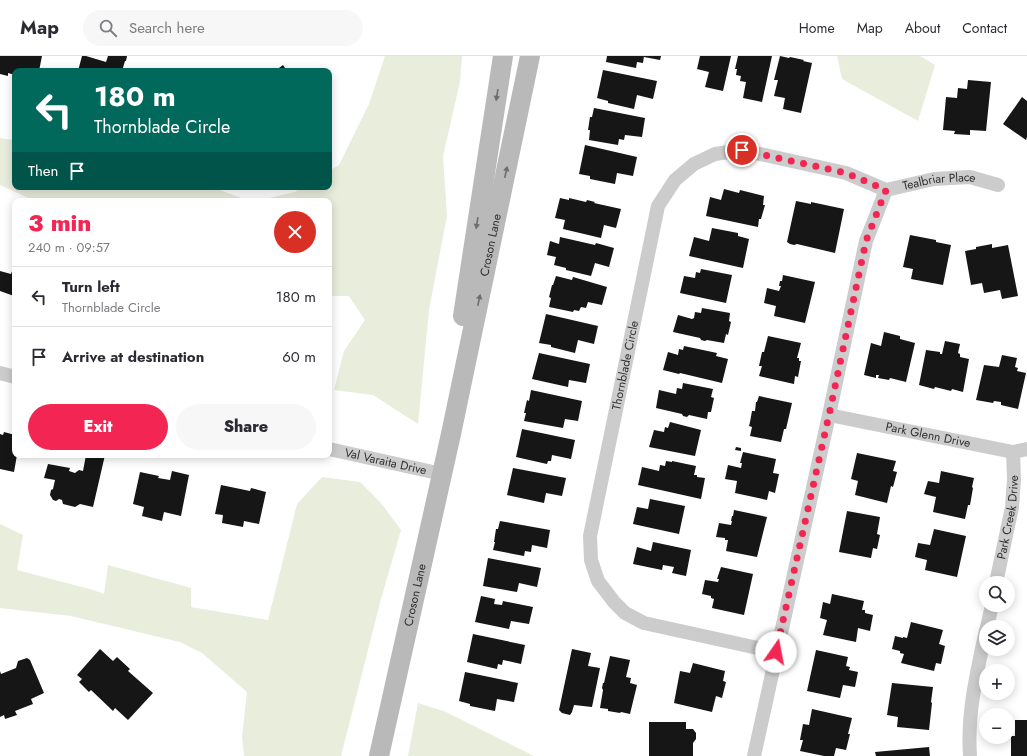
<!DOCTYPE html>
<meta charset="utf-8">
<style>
:root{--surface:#fff;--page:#f7f7f7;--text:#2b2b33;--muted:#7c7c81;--line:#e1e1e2;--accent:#f32552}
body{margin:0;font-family:Jost,sans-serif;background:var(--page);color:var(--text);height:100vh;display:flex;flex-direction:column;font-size:15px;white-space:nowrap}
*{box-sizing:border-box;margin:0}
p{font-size:13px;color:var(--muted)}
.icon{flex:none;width:22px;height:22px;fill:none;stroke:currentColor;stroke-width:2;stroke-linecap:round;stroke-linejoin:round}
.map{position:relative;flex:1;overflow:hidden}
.panel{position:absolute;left:12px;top:142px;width:320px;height:260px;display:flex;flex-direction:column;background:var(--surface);border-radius:8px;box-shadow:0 2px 10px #0003}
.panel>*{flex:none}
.hud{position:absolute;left:12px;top:12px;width:320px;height:122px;border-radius:8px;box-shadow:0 2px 10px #0003;background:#00695c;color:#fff;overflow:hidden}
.buttons{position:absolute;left:979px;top:520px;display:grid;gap:8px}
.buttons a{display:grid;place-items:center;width:36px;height:36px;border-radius:50%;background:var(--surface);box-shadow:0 2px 10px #0003;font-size:20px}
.pin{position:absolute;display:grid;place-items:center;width:34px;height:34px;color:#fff;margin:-17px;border:2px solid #fff;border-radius:50%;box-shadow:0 1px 4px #0007}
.me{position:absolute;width:44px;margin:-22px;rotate:12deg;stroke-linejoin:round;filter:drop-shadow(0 0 3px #0008)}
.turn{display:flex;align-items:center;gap:14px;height:84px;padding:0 16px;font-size:18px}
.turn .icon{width:52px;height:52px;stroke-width:2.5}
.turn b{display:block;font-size:28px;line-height:34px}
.then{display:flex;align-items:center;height:38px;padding:0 16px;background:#0003;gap:8px;font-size:15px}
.round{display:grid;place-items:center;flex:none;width:42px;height:42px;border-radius:21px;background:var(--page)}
.summary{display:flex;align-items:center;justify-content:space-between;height:68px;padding:0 16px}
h1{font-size:24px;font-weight:800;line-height:30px;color:var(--accent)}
.action{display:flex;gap:8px;margin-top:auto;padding:8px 16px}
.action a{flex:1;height:46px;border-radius:24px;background:var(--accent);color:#fff;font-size:16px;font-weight:800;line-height:46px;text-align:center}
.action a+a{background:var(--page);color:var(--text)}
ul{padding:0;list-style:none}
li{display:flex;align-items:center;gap:12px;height:60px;padding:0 16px;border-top:1px solid var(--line)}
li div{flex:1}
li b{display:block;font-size:15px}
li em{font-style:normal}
header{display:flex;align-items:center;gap:24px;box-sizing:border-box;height:56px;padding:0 20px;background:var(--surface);border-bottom:1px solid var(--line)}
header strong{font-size:19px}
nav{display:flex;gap:22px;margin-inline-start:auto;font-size:14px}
.search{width:280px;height:36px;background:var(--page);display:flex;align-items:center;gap:10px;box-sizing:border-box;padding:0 14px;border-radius:22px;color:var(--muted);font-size:15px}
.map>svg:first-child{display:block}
.green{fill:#e8eddc}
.building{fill:#161616}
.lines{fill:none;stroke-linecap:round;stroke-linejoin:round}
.minor{stroke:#ccc;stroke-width:14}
.secondary{stroke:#b9b9b9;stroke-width:20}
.oneway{fill:#6d6d6d}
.route{stroke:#f32552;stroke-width:7;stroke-dasharray:0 12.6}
.labels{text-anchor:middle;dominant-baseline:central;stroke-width:4;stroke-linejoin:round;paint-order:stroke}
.street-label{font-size:12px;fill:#2f2f2f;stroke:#fff}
</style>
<header>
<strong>Map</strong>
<div class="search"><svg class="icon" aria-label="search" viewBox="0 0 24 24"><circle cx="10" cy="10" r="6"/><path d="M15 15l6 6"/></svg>Search here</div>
<nav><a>Home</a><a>Map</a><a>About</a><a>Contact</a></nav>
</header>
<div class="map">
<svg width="1027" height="700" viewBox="0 0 1027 700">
<rect width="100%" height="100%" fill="#fff"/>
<path class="green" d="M385 0H462L460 26 443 100 447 160 429 254 418 368 373 339 334 334 344 295 365 264 349 240H329V145H256L295 136 303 131H329V115L339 109 369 48Z
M837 0H920L935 9 918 65 842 23Z
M0 82 13 84 15 85V131H211L250 145H35L0 129Z
M322 421 360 426 381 447 401 474 381 543 341 700H244L242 681 247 636 202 597 180 586 71 560 0 552V468L23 479 17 514 93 534 104 538 108 509 191 532V551L268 564 297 448Z
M418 647 446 656 534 700H408Z"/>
<path class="building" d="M0 0H42L39 15H15V19L8 17V20L0 18Z
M82 0H86L106 6 108 0H127L126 5H125L122 15H78Z
M607 0H644L643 7 637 6 636 12 606 6Z
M644 0H661L660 4 644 1Z
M700 0H731L723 35 705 31 709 16 697 13Z
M738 0H772L762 46 743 42 746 26 740 25 741 20 736 19 737 13H735Z
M780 0 789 2 790 1 804 4 803 5 812 7 801 57 783 53 785 42 774 40 778 24H774Z
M283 9 287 15H275Z
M603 14 657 25 653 43 637 39 634 53 608 47V45L597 42Z
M968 24 991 26 986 75 970 74V79L954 78 955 75 943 74 946 41 957 42 958 32 967 33Z
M1022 41 1027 45V81L1026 84 1003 68Z
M594 52 645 62 642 81 625 79 624 84 619 83 618 89 589 84 590 74H588L590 61H592Z
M585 89 637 101 633 120 617 117 615 128 590 123V120L579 118Z
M724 133 739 137 740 134 764 140 763 149H765L761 163H759L758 171 706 160 710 141 721 144Z
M560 142 569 144V142L586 146 587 144 595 146 594 147 621 153 616 172 604 169 601 182 563 173 565 164 555 162Z
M796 145 811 148V146L844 153 835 197 797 188 794 189 790 188 787 186Z
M712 172 738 177V180L749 183 743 212 689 200 694 181 709 185Z
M910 179 936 184V186L951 189 943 229 911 223 913 213 903 211Z
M560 181 595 189 596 187 614 192 609 211 595 207 591 220 566 214V212L554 209 556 201 547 199 550 185 559 188Z
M992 188V192L1008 189 1018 240 1002 243 1000 234 984 237 982 227 971 229 965 195 976 193V191Z
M15 207V242L13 241 14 240 0 235V215L11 218Z
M701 213 732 219 726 247 680 237 684 220 695 222 696 216 700 217Z
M783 219 815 226 805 267 774 260 776 250 764 247 767 232 779 235 781 230H779L780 225H782Z
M556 220 572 224 573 221 607 231 602 249 588 246 586 252 581 251 579 255 574 254 573 256 549 251 551 242 549 241 552 229H553Z
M702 252 730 257 729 265 731 266 728 279 726 278 724 287 707 284 705 285 701 284 700 282 673 276 678 259 692 263 694 262 695 256 701 257Z
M546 258 598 270 594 288 578 284 575 297 551 291V289L539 287Z
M884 276 900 280V283L915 287 906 326 890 322 889 324 878 322 879 319H876V322L864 319 871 287 881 290Z
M768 280 801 287 797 302H799V305H801L798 321 795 320 794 328 759 320 762 310H759L762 296H764Z
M945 285 960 288 958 297 960 298V301L969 303 963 336 952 333 951 335 935 331 934 333 919 329 926 294 940 296V298H942Z
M684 290 717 297 716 300 728 303 722 327 680 317 679 318 663 314 668 296 678 299 679 293 683 294Z
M539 297 590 308 586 327 569 324 568 331 532 323Z
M1002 299 1017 302 1015 311 1018 312 1017 315 1026 317 1018 353 1001 349V346L994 345 993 347 976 344 984 309 999 311Z
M683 327 713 333 711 341 714 342 711 356H708L707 363 689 359 687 361 683 360 682 358 656 352 659 334 676 338 677 332 682 333Z
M531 334 582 345 578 365 565 363 563 372 524 365 526 357H524L527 344 529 345Z
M759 340 792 347 786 373H784L781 386 750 380 752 371 749 370 750 366 752 355H755L756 346H757Z
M670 366 701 374 695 400 649 391 654 374 664 376 665 371 668 372Z
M522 373 575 384 571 403 552 399 551 405H548L547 408 516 401Z
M4 376 15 379V399H17L14 416 0 413V378L3 379Z
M736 391 741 392V395L735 394Z
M743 396 776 403 773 417 779 418 775 437 769 435 767 444 735 437 737 425 725 423 728 409 741 412 742 407H740Z
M857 397 896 405 893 415 897 416 893 431 891 430 887 447 855 439 858 425 851 423Z
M86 399H105L93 451 80 448 75 451 63 448 62 444 59 443 56 445 53 444 50 439 51 434 53 433 55 424 44 422 48 408 70 412 69 415 75 417 79 414 83 415Z
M666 405 672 406V405L696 410 694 419H697V421L705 422 701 443 638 429 642 411 659 415 660 409 665 410Z
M513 412 566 422 562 440 546 437 544 447 507 439Z
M172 415 189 419 181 460 164 456 162 465 142 460 144 451 133 448 140 416 159 420 158 422 170 424Z
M941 415 974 422 972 431 973 432 970 449H968L965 463 933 456 936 441 924 438 928 425 939 427Z
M221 429 250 435 251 432 266 436 259 468 244 465 243 471 222 467 223 459 215 458Z
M650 443 685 450 679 478 633 468 637 451 648 453Z
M734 454 767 461 757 501 726 495 728 484H725V482L716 481 719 467 731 469 732 465H731L732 460H733Z
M847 455 880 461 877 478 880 479 877 493 873 492 871 502 839 496Z
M500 465 550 474 547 492 532 489 531 496 525 495 524 500 493 494 495 486H494L496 473H498Z
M934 473 966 480 957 521 925 514 927 504 915 501 918 487 930 489Z
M653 486 691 494 686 520 672 517 674 511 663 509 662 514 633 508 637 491 651 495Z
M488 502 541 512 537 531 519 527 517 536 483 530Z
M721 511 753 518 744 559 712 552 714 543 711 542V540L702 538 705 524 718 526 719 523H717Z
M832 538 864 545 862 554H865V557L873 559 870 575 858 572 856 586 823 579 827 564 820 562 823 546 830 548Z
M481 540 495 543 494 548 502 549 503 545 533 551 529 568 511 565 509 573 475 566Z
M911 566 943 574 939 588 945 590 941 608 936 607 934 615 901 607 904 598 900 597V595L892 593 895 580 903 582V581L907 582Z
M473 578 525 589 521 608 503 604 502 609 498 608 497 613 467 606Z
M100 593 113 605 117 601 130 613 128 615 153 637 128 664 115 652 113 655 91 634 89 636 79 626 82 623 77 619Z
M572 593 591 597 588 610 600 612 592 651 574 649 572 656 570 659 562 657 559 654Z
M816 594 848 601 846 610 850 611 849 614 858 616 855 631 843 629 840 642 807 635Z
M610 600 630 604 626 621 631 622 630 627 637 629 630 658 621 656 620 657 608 655V653L600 652 603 634 602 632 603 627H604Z
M27 602 30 604 44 637 31 643 33 648 15 655 17 659 5 663 4 659 0 661V615L1 618 16 612 18 605Z
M693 607 725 615 723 625 726 626 722 642 716 640 712 656 674 647 680 615 690 617Z
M465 616 518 627 514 646 497 643 495 655 470 650V648L459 645Z
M892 627 933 631 931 646 932 647 929 674 897 671 898 661 887 659Z
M812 653 852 662 848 678H850L846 694 836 692 834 700H824L800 695 803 684H800L803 668 809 669Z
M1015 664H1027V700H1011V680H1015Z
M649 666H686V673H693L696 677V683L693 687V700H649Z
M929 691 930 700H876L875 696Z"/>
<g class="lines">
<g class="minor">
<path d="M0 317 15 321"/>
<path id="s1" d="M829 359 1013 396 1027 393"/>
<path id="s2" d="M329 393 442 418"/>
<path id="s3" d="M996 527 1012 451 1014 423 1013 396"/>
<path d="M987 571 992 549"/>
<path id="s4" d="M776 596 644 567 625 557 614 546 598 525 591 504 590 480 658 150 675 124 694 108 715 98 742 94 846 117 886 134"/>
<path id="s5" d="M754 700 829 359 866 185 886 134 934 123 970 121 998 129"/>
<path d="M970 700C967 657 977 616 986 574"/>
</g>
<g class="secondary">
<path d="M463 260 503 0"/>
<path id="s6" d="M379 700 451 378 530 0"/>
</g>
</g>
<defs><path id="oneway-solid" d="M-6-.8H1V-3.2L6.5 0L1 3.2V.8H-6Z"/></defs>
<g class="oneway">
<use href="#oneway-solid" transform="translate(497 39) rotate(99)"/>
<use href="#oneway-solid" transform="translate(506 116) rotate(-78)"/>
<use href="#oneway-solid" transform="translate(477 167) rotate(99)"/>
<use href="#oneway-solid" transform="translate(479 244) rotate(-78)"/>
</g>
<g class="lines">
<path class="route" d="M742 94 846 117 886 134 866 185 829 359 776 596"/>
</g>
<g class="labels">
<g class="street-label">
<text stroke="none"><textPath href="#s5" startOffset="636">Tealbriar Place</textPath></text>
<text stroke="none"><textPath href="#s6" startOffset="523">Croson Lane</textPath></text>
<text stroke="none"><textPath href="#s4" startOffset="419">Thornblade Circle</textPath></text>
<text stroke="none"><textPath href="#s1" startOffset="101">Park Glenn Drive</textPath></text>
<text stroke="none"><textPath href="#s2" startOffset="58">Val Varaita Drive</textPath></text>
<text stroke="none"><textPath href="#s3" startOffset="67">Park Creek Drive</textPath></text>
<text stroke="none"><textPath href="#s6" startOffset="165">Croson Lane</textPath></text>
</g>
</g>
</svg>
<div class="buttons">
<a><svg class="icon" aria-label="search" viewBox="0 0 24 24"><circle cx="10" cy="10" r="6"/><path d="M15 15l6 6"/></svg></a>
<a><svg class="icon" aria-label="layers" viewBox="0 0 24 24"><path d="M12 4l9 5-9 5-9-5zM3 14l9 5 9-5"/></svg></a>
<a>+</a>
<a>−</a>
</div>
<div class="pin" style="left:742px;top:94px;background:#d93025"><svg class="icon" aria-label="arrive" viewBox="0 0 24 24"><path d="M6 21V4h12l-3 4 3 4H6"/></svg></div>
<svg class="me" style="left:776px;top:596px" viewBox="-20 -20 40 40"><circle r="19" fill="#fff"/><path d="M0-13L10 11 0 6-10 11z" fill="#f32552"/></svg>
<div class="hud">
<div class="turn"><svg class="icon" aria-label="left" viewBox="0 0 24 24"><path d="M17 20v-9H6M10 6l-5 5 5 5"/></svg><div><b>180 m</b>Thornblade Circle</div></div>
<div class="then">Then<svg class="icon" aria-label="arrive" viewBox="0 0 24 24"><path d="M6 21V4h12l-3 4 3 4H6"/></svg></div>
</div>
<section class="panel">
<div class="summary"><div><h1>3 min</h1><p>240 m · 09:57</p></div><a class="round" style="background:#d93025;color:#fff"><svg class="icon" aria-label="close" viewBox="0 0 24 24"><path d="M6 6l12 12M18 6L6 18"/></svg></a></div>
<ul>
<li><svg class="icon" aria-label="left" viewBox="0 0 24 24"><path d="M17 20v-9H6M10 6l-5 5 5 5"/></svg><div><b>Turn left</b><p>Thornblade Circle</p></div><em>180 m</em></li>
<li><svg class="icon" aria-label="arrive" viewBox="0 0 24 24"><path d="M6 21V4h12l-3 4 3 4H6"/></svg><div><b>Arrive at destination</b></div><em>60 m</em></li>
</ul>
<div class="action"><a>Exit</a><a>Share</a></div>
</section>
</div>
